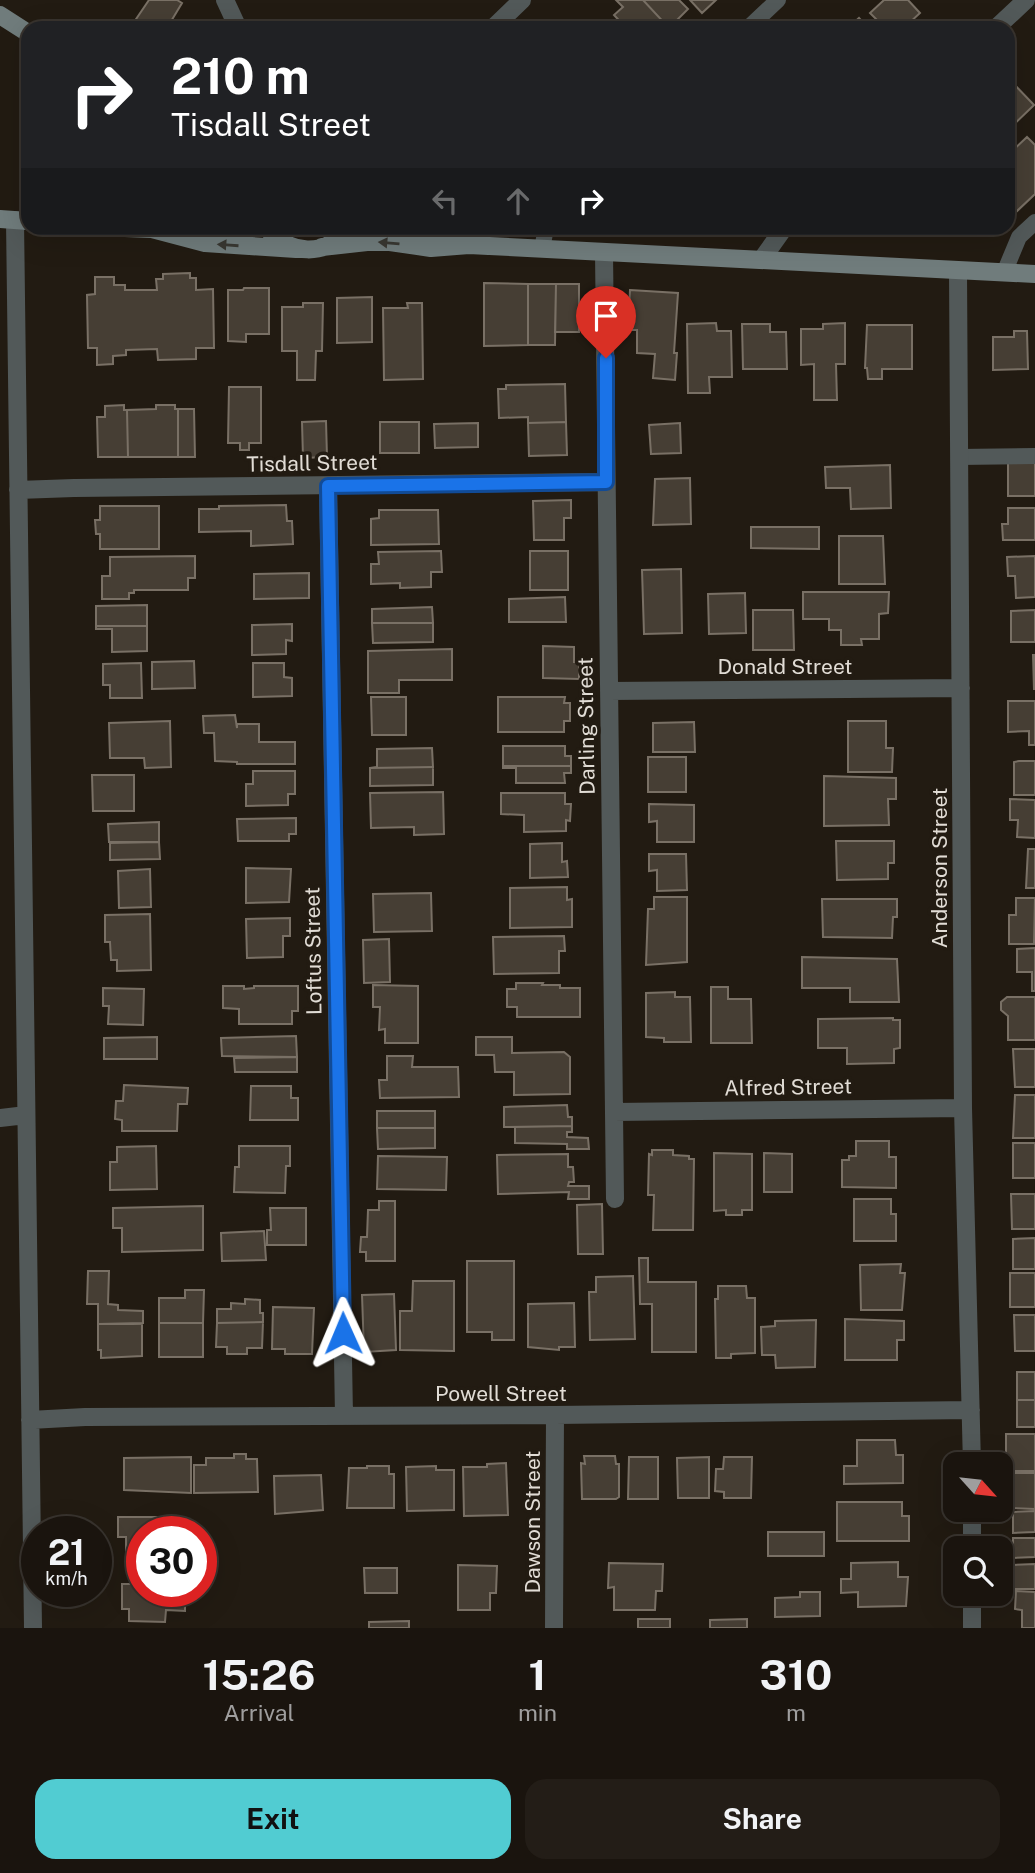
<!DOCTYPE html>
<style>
:root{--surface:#1a140e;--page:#231d17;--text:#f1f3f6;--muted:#9f9e9e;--line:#38332e;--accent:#51ccd2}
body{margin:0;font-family:"Public Sans",sans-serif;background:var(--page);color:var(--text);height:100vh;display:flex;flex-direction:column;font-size:26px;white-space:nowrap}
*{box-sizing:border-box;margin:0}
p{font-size:23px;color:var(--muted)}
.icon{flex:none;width:38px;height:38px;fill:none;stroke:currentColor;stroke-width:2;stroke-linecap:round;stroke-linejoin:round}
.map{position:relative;height:1628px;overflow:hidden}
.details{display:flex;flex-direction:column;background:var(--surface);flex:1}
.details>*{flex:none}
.top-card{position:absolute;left:21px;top:21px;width:994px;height:214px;border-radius:21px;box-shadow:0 7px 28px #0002,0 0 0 2px var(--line);background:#202124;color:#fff;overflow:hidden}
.needle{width:46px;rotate:117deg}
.tools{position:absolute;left:943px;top:1452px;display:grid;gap:14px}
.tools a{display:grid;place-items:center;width:70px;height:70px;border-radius:14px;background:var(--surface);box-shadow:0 7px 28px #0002,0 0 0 2px var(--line);font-size:35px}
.speed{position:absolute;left:21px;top:1516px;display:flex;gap:14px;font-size:35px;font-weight:700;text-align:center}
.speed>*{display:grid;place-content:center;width:91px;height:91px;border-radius:50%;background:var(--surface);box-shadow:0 7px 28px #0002,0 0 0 2px var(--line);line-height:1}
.speed small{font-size:18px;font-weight:400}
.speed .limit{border:10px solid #d22;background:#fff;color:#111}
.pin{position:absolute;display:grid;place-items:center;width:60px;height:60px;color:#fff;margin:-72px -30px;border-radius:50% 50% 50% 0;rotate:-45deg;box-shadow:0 0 7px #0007}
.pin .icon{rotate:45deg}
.me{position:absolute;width:77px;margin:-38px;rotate:359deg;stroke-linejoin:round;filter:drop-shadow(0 0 5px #0008)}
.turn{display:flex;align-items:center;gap:24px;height:147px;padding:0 35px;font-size:32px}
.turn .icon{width:91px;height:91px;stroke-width:2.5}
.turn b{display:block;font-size:49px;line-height:60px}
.lanes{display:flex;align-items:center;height:66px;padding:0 35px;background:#0003;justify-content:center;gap:35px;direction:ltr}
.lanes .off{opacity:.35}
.eta{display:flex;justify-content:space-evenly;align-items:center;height:119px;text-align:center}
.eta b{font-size:42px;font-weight:700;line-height:49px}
.action{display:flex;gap:14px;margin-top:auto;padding:14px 35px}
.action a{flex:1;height:80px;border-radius:21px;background:var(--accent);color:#111;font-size:28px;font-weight:700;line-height:80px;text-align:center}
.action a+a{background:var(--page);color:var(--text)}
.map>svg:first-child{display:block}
.building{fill:#463e34;stroke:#797065;stroke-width:2}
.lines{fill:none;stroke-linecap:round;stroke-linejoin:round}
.lane{stroke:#525959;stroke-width:16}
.street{stroke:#525959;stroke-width:18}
.secondary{stroke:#707c7c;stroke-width:18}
.oneway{fill:#393832}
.route-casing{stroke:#114b97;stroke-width:18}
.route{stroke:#1a73e8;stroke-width:12}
.labels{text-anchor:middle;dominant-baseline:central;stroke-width:7;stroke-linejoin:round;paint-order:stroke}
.street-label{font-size:21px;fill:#e1dcd5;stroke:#221b12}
</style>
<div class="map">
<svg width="1035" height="1628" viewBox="0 0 1035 1628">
<rect width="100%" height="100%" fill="#221b12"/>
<path class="building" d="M149 0H177L182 3 167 28H130Z
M616 0H643L669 28H626L614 15 623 7Z
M643 0H679L688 9 669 28Z
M690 0H716L702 13Z
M884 0H908L920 13 907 25 910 28H885L870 13Z
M859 18 868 28H848Z
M1010 80 1034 105 1008 130V82Z
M1027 137 1035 145V194L1016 212 1012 208 1008 212V155Z
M190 273V278H196V290L213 289 214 348H196V359L158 360 157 349 126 350V355L113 356V364L97 365V348H88L87 295 95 294V277H114V285H125V290H157L156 279H163V274Z
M484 283 528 284V345L484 346Z
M528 284H556L555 345H528Z
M556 284H579V332H555Z
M244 288H269V334H246V342L228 341V290H243Z
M630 290 678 293 674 353H677L675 380 653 378 655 354 637 353V330H628Z
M372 297V342L337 343V298Z
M303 303H323L322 351H316L315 380H297V351H282V307H303Z
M407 303H422L423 379 384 380 383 308H408Z
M716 323 717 331H731L732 377H709L710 393H688L687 324Z
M845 323V364H836L837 400H814V364L801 365V329H823V324Z
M742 324H770V332H786L787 369H743Z
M867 325H912V369H882V379H868L867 368H865Z
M1014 331H1027L1028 369 993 370V337H1014Z
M565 384 566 422 528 423V417L499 418 498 389H506V385Z
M229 387H261V443H249V450H240V443H228Z
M124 405V410H127L128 457H98L97 417H105V406Z
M156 405H175V409H178V457H128L127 410 156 409Z
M178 409H194L195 457H178Z
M326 421 327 457 303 458 302 422Z
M380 422H419V453H380Z
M566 422 567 455 529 456 528 423Z
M478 423V447L435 448 434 424Z
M680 423 681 453 651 454 649 425Z
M1008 460H1035V496H1008Z
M890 465 891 508 851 509 850 488H826L825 467Z
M690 478 691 524 653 525 655 479Z
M571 500V518H564V540H534L533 501Z
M286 505 287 521H292L293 544 251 546V531L199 532V509H219V506Z
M100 506H159V549H100V534H96L95 520H100Z
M1008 508H1035V540H1003L1002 524H1008Z
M379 510H438L439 544 371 545V519L379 518Z
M751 527H819V549L751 548Z
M839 536H883L885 584H839Z
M441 551 442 572H431V587L400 588V583L371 584V564H379L378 552Z
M530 551H568V590H530Z
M195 556V578H188V590H134V593H129V599H102V576H110V557Z
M1035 556V597L1016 598 1015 576H1008L1007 557Z
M681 569 682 633 644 634 642 570Z
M309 573V598L254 599V574Z
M803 592H889L888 613 879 614V639H861L862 645H841V630H829V619H803Z
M745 593 746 633 709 634 708 594Z
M565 597 566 622H509V599Z
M147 605V626H96V606Z
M432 607 433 623H372V609Z
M753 610H793L794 650H753Z
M1035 610V642H1011V611Z
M372 623H433V642L373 643Z
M292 624V641L286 640V654L252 655V625Z
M96 626H147V651L112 652V629H96Z
M543 646 574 647V662H579V679L543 678Z
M452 649V680H399V693H368V651Z
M1033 655H1035V689H1034Z
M194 661 195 688 152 689V662Z
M141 663 142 698H110V685H103V664Z
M253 663H284V677L292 678V696L253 697Z
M371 697H406V735H372Z
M498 697H565L564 703H570V721H564V732H498Z
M1008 701H1035V745H1029V731L1008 732Z
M235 715 237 728V724H259V742H295V764H237V762L215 761 214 733H204L203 716Z
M170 721 171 767 145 768 144 758H110L109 723Z
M848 721H886V748H893L892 772H848Z
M694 722 695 752H653V723Z
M503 746H565V756H571V766H503Z
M432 748 433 767 370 768 377 767V749Z
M648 757H686V792H648Z
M1019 761H1035V795H1014V762Z
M503 766H571V773H564L565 783H516V768H503Z
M433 767V785L370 786V768Z
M253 771H295V794H288V805L246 806V784H253Z
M92 775H134V811H93Z
M824 776 896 778V799H888L889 825 824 826Z
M443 792 444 834 414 835V827L371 828 370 793Z
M501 793H565V804H571L570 821 566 820V831L524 832V815L501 814Z
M1010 799 1035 800V838L1017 837 1018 820H1010Z
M649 804 694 805V842H657V821L649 822Z
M296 818V834H289V841H238L237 819Z
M159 822V842H109L108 824Z
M836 841H894V863H888V879L837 880Z
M159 842 160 859 110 860V843Z
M562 843V862L567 861 568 877 530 878V844Z
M1028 849H1035V888H1026Z
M649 854H686L687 890 657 891V870L649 871Z
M246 868 291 869 289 902 246 903Z
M150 869 151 907 119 908 118 871Z
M567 887V900L572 899V927L510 928V888Z
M431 893 432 931 374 932 373 894Z
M654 897H687V962L646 965 648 909H654Z
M1016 898H1035L1034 944H1009V915H1016Z
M822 899H897V917H893L892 938 823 937Z
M150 914 151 970 117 971V960H111L110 942H105V915Z
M290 918V936H283V957L247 958 246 919Z
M564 936 565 951H559V973L494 974 493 937Z
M389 939 390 982 364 983 363 940Z
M1035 948V991H1032V972H1017V949Z
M802 957 897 959 899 1002H850V988H802Z
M516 983H543L542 985H560V988H580V1017H517V1007H507V989H516Z
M373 985 418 986V1043H385V1029L379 1030 380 1007H373Z
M223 986H244V989L254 988V986H298V1011H292V1024H239V1009L223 1008Z
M711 987H728V999H751L752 1043H711Z
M103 988 144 989 143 1025 108 1024 109 1006H103Z
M675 992V997H690L691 1042H664V1038L646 1037V993Z
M1007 997H1035V1040H1008V1016L1001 1010V1002Z
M893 1018V1020H900V1048L894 1049V1063L847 1064V1048H818V1019Z
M296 1036 297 1057 222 1056 221 1038Z
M157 1037V1059H104V1038Z
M476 1037H512V1053L564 1052 570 1057V1094L514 1095V1072H495L494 1055H476Z
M1013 1049H1035V1087H1015Z
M387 1056H413L412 1067H458L459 1097 380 1098 379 1080H387Z
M297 1057V1072H235L234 1058Z
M124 1085 188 1088 187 1104H178L177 1131H122V1120L115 1119 116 1101H123Z
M251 1086H291V1098H298V1120H250Z
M1015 1095H1035V1138H1013Z
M567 1105 568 1117H572V1126L504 1127V1107Z
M377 1111H435V1128H377Z
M572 1126V1132H567V1137L588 1138 589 1149H567V1144L515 1143V1127Z
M377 1128H435V1148L378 1149Z
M856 1141H889V1157H896V1188L842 1187V1160H849V1156H856Z
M1013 1143H1035V1178H1013Z
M156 1146 157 1189 110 1190V1162H117V1147Z
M239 1146H290V1166H286L285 1193 234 1192 235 1167H239Z
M652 1150H673V1155L689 1156V1159H694L693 1230H653L654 1195H648L649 1154 652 1155Z
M714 1153 752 1154V1210H742V1215H726V1210L714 1211Z
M764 1153 792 1154V1192H764Z
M568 1154V1167H573L574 1182H569L568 1186H589V1199H568L569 1192 498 1194 497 1155Z
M378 1156 447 1157 446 1190 377 1189Z
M1011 1194H1035V1229H1012Z
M854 1199H891V1214H896V1241H854Z
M379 1201H395V1261H366V1252H360L361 1237H367L368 1210H379Z
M602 1204 603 1254H578L577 1205Z
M203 1206V1250L122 1252V1228H113V1208Z
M270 1208H306V1245H267V1230H271Z
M264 1231 266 1260 222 1261 221 1233Z
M1035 1238V1269H1013V1239Z
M639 1258H648V1282H696V1352H652V1304H640Z
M467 1261H514V1340H492V1332H467Z
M901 1264 900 1273H905L902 1310H861L860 1265Z
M88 1271H109L108 1304 118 1305V1310L143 1311V1323L98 1324V1304H87Z
M1010 1273H1035V1307H1010Z
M633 1276 635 1339 590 1340 589 1292H596V1277Z
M413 1281H454V1351L400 1350V1311H412Z
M718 1286H746L747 1298H755V1353L731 1354V1358H716L715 1299H718Z
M185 1290H204L203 1323H159V1298H185Z
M394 1294 396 1350 364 1352 362 1295Z
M245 1299 260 1300V1313H263V1322L217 1323V1309H231V1303L245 1304Z
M574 1303 575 1347H559V1350L528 1347V1304Z
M273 1307 314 1308 312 1354H285V1349H272Z
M1014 1315H1035V1351H1015Z
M845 1319 904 1321V1340H897V1360H845Z
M816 1320 815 1367 776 1368 775 1355H762L761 1327 775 1326V1321Z
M263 1322 262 1348H247V1354H227V1347H216L217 1323Z
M159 1323H203V1357H159Z
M98 1324H142V1356L101 1358V1350H98Z
M1017 1372H1035V1400H1017Z
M1017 1400H1035V1427H1017Z
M1006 1434H1035V1471H1006Z
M857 1440H895L896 1455H903V1483L844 1484V1466H857Z
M234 1454H246V1459H257L258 1492 194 1493V1465H206V1458H234Z
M584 1456H615L616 1464H619V1497L616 1499H582L581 1463 585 1464Z
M191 1457V1493L124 1490V1458Z
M629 1457H658V1499H628Z
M709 1457V1498H678L677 1458Z
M724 1457H752L751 1498H724V1492L715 1491 716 1469H723Z
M506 1463 508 1515 464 1516 463 1467H487V1464Z
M367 1466H389V1474H394V1508H347L349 1468H367Z
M436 1466V1470H454V1510L407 1511 406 1467Z
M1013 1473H1035V1509L1012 1508Z
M321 1475 323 1510 275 1514 274 1476Z
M837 1502H902V1516H909V1541H837Z
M1035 1511V1532L1013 1533V1512Z
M118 1517H180V1531H142V1557H126V1537H118Z
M768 1532H824V1556H768Z
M1013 1538H1035V1557L1013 1558Z
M898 1562V1577H908L906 1606 858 1607V1592L841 1593V1579H851V1563Z
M609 1563 663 1564 662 1591H656L655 1610H614V1587L608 1588Z
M1035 1564V1589H1012V1565Z
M458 1565 497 1566 496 1593H490V1610H458Z
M130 1568H142V1591H185V1611L166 1610 165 1622 129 1621V1609H122V1584H130Z
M364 1568H397V1593H365Z
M1016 1591 1035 1592V1628H1022V1610L1015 1609Z
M800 1592H820V1616L775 1617V1598L800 1597Z
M638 1619H670V1628H638Z
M747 1619V1628H710V1620Z
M409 1621V1628H369V1622Z"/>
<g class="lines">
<path class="lane" d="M748 28 778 0
M542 249 546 228
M1004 273 1019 237 1035 222
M959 457 1035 456"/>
<path class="street" d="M225 0 238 28
M493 28 522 0
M996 28 1026 0
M15 220 33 1628
M604 253 615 1199
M762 259 784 228
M958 271 963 1108 972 1465
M328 486 344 1416
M18 490 74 488 606 482
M609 691 961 688
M614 1112 963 1108
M0 1118 26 1115
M30 1420 85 1417 555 1415 971 1410
M972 1510V1549
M972 1594V1628
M554 1628 555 1415"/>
<path class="secondary" d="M0 15 28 33
M0 219 28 221
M125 228 152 229 205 243 296 249
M267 228C287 255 328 258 347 228
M419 228 456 245
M322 247 367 242H390L431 248 469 245 1035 274"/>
</g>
<defs><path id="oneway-solid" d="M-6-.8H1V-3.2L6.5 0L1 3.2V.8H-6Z" transform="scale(1.75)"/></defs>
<g class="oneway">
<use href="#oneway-solid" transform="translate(389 243) rotate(-175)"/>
<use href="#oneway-solid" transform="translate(228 245) rotate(-176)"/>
</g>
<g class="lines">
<g class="route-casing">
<path id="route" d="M343 1333 328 486 606 482V358"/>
</g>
<use href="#route" class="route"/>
</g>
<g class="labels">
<g class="street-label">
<text transform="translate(312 463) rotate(-1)">Tisdall Street</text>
<text x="785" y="666">Donald Street</text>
<text transform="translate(586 726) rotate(-91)">Darling Street</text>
<text transform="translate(939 868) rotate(-90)">Anderson Street</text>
<text transform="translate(313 951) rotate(-91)">Loftus Street</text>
<text transform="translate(788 1087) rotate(-1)">Alfred Street</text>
<text x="501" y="1393">Powell Street</text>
<text transform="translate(532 1522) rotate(-90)">Dawson Street</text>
</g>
</g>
</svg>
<div class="tools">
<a><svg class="needle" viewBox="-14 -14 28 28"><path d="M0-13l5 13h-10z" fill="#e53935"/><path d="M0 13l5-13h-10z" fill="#9f9e9e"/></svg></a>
<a><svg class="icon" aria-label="search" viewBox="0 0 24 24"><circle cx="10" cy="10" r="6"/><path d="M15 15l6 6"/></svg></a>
</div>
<div class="speed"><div>21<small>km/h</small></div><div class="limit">30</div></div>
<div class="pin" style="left:606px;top:358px;background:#d93025"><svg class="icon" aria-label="arrive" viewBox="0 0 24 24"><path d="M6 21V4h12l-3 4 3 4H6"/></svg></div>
<svg class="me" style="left:343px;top:1333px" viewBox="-20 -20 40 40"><path d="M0-17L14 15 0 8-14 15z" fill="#1a73e8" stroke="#fff" stroke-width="4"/></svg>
<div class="top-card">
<div class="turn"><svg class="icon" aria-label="right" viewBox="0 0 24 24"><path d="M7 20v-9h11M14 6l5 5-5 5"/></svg><div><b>210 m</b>Tisdall Street</div></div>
<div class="lanes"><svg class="icon off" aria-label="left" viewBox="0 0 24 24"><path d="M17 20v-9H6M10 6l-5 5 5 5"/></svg><svg class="icon off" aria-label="ahead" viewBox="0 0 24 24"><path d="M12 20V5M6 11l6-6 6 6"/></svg><svg class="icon" aria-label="right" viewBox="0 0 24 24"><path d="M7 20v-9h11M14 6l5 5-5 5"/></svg></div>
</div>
</div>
<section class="details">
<div class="eta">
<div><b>15:26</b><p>Arrival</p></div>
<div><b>1</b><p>min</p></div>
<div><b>310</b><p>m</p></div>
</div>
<div class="action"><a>Exit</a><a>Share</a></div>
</section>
